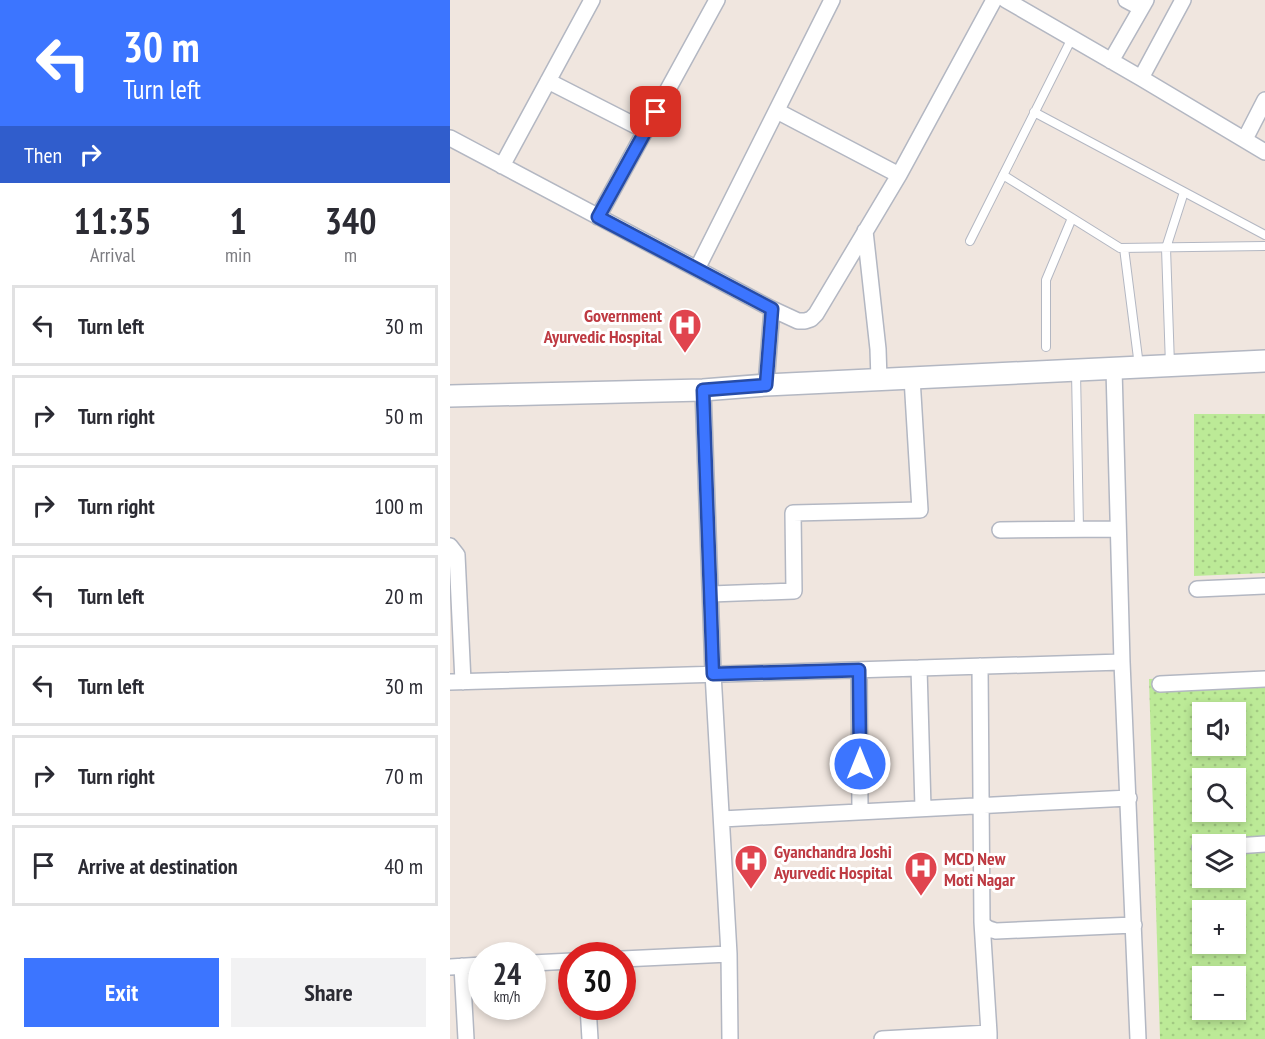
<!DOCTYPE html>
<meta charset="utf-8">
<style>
:root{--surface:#fff;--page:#f2f2f3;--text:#2b2b33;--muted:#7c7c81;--line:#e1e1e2;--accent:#3c75ff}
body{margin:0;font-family:"PT Sans Narrow",sans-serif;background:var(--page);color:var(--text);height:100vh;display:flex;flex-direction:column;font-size:22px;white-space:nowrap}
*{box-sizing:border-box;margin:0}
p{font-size:20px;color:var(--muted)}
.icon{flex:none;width:33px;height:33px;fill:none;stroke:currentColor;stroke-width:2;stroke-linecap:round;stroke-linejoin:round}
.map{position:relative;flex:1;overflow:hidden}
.side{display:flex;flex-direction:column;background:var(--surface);width:450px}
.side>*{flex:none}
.top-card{background:#3c75ff;color:#fff;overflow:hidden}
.fabs{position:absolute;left:742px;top:702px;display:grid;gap:12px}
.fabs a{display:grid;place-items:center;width:54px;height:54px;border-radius:0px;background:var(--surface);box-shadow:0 3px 9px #0003;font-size:30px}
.speed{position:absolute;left:18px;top:942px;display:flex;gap:12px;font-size:30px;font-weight:700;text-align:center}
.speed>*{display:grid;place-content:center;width:78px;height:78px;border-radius:50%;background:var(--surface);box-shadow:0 3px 9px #0003;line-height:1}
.speed small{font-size:15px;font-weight:400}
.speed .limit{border:9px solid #d22;background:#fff;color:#111}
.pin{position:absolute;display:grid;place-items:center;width:51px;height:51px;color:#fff;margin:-26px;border-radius:12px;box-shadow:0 3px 9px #0006}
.me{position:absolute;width:66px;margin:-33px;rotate:0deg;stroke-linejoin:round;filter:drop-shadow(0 0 4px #0008)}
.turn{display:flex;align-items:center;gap:21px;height:126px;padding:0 24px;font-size:27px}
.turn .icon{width:78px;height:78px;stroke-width:2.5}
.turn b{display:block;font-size:42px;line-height:51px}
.then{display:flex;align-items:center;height:57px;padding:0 24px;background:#0003;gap:12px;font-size:22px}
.eta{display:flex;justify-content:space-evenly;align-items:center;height:102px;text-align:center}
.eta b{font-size:36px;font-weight:700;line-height:42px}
.cta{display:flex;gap:12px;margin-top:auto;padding:12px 24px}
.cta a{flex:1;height:69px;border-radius:0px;background:var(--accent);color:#fff;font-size:24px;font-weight:700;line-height:69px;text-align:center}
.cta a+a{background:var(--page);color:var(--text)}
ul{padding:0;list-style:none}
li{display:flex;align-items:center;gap:18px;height:81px;margin:0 12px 9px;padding:0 12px;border:3px solid var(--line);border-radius:0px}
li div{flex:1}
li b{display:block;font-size:22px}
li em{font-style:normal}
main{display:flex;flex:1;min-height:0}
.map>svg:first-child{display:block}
.grass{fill:url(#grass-dots);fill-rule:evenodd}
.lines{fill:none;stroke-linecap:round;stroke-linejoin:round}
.lane-casing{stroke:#b3b7c2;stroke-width:10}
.street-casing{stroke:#b3b7c2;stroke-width:18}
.secondary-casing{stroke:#b3b7c2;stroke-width:24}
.lane{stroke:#fff;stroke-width:8}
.street{stroke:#fff;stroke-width:15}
.secondary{stroke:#fff;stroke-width:21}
.route-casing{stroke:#274ca6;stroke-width:15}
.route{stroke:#3c75ff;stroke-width:10}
.labels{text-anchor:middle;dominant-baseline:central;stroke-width:6;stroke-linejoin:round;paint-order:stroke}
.health-label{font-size:18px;font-weight:bold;fill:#be3a42;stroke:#fff;text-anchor:start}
</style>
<main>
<section class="side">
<div class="top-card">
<div class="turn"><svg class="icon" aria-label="left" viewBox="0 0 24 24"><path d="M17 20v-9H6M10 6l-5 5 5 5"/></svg><div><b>30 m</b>Turn left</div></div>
<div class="then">Then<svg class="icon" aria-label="right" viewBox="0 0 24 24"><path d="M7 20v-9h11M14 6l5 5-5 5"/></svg></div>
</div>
<div class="eta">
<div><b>11:35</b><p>Arrival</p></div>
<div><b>1</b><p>min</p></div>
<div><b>340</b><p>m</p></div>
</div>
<ul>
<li><svg class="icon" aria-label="left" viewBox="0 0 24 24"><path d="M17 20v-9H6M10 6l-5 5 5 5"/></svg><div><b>Turn left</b></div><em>30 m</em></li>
<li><svg class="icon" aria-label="right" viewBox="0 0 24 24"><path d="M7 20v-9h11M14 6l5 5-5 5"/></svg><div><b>Turn right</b></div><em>50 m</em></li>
<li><svg class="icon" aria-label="right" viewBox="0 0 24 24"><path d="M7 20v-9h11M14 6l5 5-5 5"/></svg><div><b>Turn right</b></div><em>100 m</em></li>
<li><svg class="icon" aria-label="left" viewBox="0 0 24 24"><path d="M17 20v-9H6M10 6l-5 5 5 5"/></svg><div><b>Turn left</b></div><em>20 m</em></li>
<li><svg class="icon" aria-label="left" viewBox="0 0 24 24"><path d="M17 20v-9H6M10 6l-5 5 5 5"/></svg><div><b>Turn left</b></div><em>30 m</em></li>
<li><svg class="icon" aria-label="right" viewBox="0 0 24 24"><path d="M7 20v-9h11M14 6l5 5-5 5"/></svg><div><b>Turn right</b></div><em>70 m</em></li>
<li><svg class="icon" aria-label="arrive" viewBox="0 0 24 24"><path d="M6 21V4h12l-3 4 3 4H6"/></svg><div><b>Arrive at destination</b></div><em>40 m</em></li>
</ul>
<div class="cta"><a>Exit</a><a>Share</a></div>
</section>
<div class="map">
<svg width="815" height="1039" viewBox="0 0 815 1039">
<defs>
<pattern id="grass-dots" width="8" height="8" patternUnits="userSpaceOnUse" patternTransform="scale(1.5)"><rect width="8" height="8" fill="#bcea97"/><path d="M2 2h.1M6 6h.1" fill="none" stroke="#a2c982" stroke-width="1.8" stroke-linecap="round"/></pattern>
</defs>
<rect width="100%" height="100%" fill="#f0e6df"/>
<path class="grass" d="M744 414H815V573L744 576Z
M815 673V1039H710L699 679ZM753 712H786V746H753ZM753 778H786V812H753ZM753 844H786V878H753ZM753 910H786V944H753ZM753 976H786V1010H753Z"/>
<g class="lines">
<g class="lane-casing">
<path id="lane" d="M584 112 815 235
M553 175 670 248 815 246
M520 241 622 38
M674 248 689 366
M596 347V280L622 218
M720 365 716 248 734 192
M626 372 629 529"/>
</g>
<g class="street-casing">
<path id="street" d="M556 0 691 78 815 152
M676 0 691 8
M661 61 696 0
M691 78 733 0
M98 81 196 131
M327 111 449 175
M0 138 247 269 322 309 348 321H355L361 319 366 314 449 175 544 0
M795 139 815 100
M52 166 142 0
M148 217 267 0
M415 231 428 349 429 380
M247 269 382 0
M664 369 672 662 688 1039
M316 385 322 309
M253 390 263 673 279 954 280 1039
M550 530 668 529
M0 546 7 555 13 682
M747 589 815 586
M261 594 344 591 343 513 470 510 462 378
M530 666 532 922C535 928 539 929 546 931L684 925
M469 668 473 808
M409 670 410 811
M0 682 672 662
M710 684 815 679
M272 819 679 798
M786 846 815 844
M750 848H753
M532 922 539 1033
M172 959 279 954
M82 963 122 961
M12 966 16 1039
M0 967 32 965
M138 1006 140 1039
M432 1039 539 1033V1039"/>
</g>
<g class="secondary-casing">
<path id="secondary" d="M0 396 253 390 316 385 815 361"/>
</g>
<use href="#lane" class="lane"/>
<use href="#street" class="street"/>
<use href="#secondary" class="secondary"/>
</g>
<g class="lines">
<g class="route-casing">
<path id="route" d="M206 112 148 217 322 309 316 385 253 390 263 674 409 670 410 764"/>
</g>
<use href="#route" class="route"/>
</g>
<defs>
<g id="hospital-pin" transform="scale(1.725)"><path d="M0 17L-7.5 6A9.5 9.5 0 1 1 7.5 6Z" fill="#e0444e" stroke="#fff"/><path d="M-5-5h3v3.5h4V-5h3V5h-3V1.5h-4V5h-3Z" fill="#fff"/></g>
</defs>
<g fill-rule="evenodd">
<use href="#hospital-pin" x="235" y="325"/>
<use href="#hospital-pin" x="301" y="861"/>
<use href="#hospital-pin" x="471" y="868"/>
</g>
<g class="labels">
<g class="health-label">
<text x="212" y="315" text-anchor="end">Government<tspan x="212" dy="21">Ayurvedic Hospital</tspan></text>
<text x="324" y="851">Gyanchandra Joshi<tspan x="324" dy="21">Ayurvedic Hospital</tspan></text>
<text x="494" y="858">MCD New<tspan x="494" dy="21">Moti Nagar</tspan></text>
</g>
</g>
</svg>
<div class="fabs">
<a><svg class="icon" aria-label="sound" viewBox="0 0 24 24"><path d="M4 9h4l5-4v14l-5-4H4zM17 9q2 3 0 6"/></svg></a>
<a><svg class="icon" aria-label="search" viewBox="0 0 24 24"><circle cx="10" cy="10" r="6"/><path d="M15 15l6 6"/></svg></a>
<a><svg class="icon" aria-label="layers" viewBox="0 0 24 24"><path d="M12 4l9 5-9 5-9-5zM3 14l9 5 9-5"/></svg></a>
<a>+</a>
<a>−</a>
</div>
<div class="speed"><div>24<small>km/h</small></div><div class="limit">30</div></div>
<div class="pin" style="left:206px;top:112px;background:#d93025"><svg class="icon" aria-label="arrive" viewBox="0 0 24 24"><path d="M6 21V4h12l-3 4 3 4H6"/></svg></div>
<svg class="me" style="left:410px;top:764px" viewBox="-20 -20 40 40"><circle r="17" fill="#3c75ff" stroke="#fff" stroke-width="3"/><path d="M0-11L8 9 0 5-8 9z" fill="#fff"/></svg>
</div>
</main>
